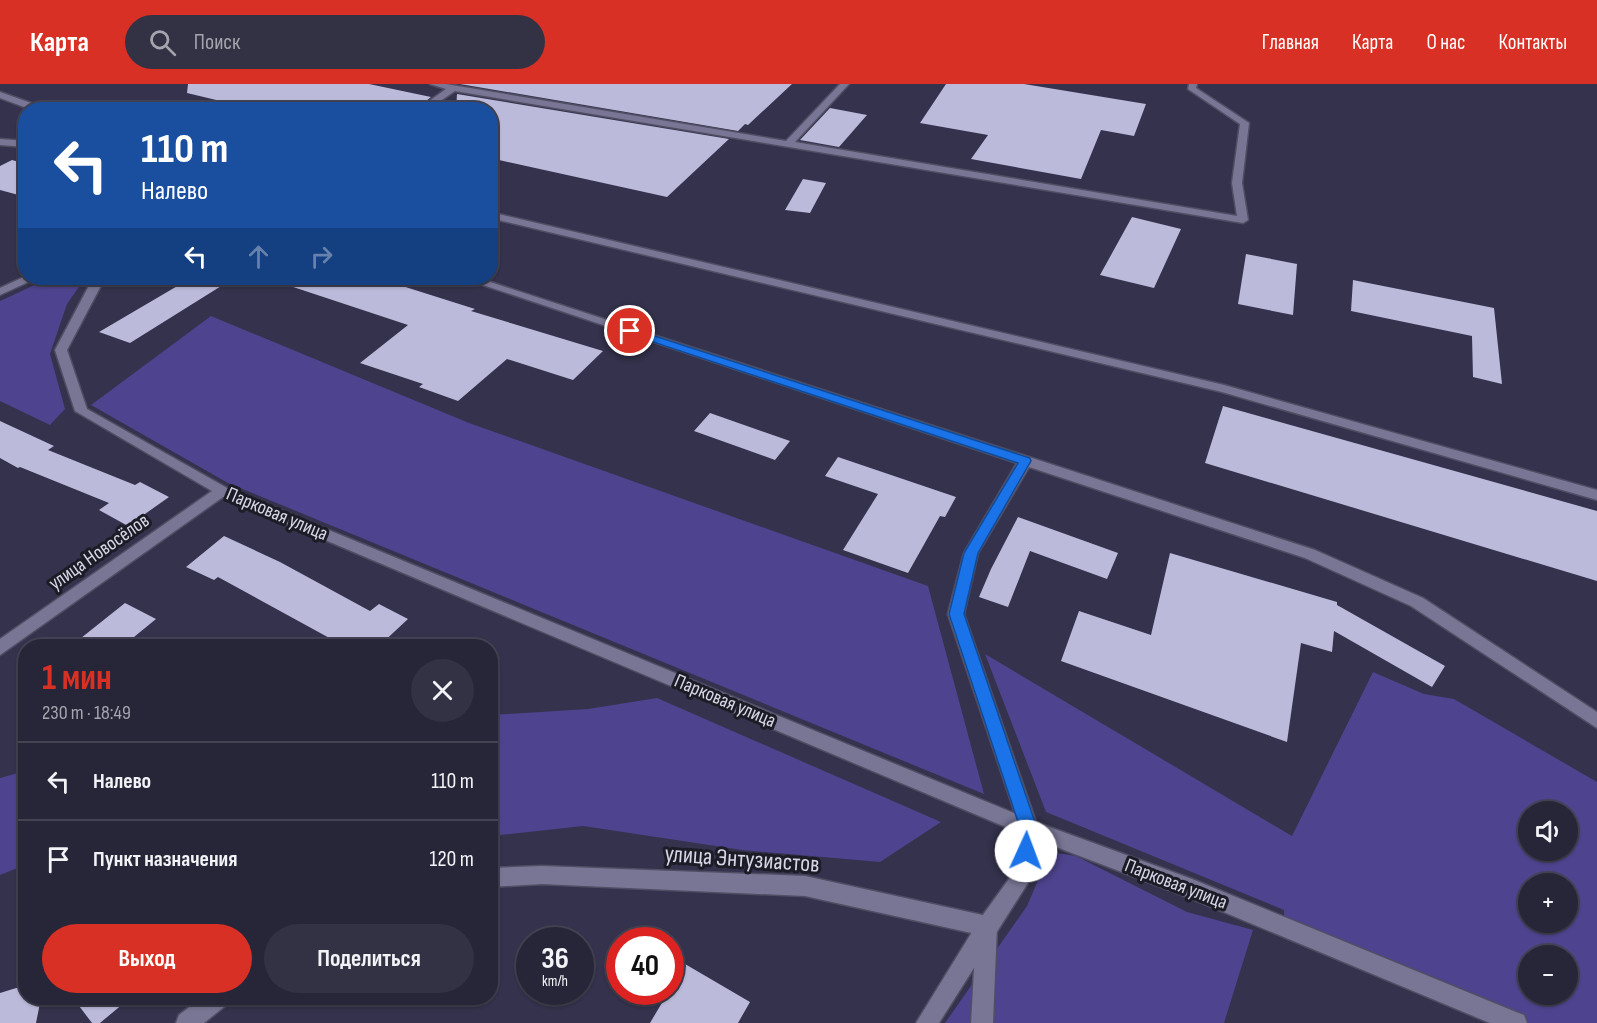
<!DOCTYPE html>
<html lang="ru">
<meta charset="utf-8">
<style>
:root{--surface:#272639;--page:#333244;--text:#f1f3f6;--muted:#a4a5ae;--line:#434353;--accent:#d93025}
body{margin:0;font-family:"Sofia Sans Condensed",sans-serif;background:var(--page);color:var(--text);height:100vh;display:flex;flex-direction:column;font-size:22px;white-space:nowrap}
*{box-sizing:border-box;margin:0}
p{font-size:20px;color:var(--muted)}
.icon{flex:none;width:33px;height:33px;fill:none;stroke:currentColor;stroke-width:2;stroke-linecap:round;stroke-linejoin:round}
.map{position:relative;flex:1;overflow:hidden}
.details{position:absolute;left:18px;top:555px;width:480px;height:366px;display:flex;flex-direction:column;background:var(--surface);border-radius:24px;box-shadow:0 2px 4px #0004,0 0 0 2px var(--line)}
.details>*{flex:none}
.guide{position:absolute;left:18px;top:18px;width:480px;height:183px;border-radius:24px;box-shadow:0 2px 4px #0004,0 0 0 2px var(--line);background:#1a4fa0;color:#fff;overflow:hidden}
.buttons{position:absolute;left:1518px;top:717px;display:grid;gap:12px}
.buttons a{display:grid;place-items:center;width:60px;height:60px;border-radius:50%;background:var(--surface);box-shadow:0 2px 4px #0004,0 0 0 2px var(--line);font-size:30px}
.speed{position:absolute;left:516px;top:843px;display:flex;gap:12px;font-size:30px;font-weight:700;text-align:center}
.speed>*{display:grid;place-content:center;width:78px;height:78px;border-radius:50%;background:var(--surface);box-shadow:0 2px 4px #0004,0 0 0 2px var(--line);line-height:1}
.speed small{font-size:15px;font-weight:400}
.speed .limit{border:9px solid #d22;background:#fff;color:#111}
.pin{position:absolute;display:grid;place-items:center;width:51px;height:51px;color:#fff;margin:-26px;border:3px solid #fff;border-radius:50%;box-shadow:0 2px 6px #0007}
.me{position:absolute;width:66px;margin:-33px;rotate:2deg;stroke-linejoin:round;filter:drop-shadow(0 0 4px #0008)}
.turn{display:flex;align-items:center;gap:21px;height:126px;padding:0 24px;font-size:27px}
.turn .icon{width:78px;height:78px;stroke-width:2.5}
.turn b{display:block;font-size:42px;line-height:51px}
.lanes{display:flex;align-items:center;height:57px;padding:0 24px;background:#0003;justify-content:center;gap:30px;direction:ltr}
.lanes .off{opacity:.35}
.round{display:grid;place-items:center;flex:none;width:63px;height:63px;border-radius:32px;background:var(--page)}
.headline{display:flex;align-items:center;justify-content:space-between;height:102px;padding:0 24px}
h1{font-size:36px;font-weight:700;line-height:45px;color:var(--accent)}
.cta{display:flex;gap:12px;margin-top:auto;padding:12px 24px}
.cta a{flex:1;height:69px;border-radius:36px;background:var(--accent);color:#fff;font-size:24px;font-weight:700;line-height:69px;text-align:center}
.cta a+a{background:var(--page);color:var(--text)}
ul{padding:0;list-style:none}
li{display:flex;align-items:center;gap:18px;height:78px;padding:0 24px;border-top:2px solid var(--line)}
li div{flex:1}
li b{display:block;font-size:22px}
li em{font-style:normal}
header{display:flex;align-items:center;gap:36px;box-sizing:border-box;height:84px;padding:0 30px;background:var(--accent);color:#fff}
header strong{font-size:28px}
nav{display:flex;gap:33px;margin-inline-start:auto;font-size:21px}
.search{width:420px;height:54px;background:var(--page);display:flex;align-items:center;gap:15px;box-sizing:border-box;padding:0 21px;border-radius:33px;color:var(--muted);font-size:22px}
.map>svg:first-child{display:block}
.green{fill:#4e438e;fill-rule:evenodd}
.building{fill:#bbbada}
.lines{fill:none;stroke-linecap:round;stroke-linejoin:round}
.lane-casing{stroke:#504e64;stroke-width:3}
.street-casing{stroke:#504e64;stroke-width:3}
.secondary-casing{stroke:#504e64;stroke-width:3}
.lane{fill:#787694;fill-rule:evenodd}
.street{fill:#787694;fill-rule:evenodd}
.secondary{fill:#787694;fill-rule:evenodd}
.route{fill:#1a73e8;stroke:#114b97;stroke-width:1.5}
.labels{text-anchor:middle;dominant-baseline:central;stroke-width:6;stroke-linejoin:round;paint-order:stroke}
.street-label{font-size:20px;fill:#d6d6e7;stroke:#1c1c27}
.near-street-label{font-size:24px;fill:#d6d6e7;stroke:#1c1c27}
</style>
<header>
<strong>Карта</strong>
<div class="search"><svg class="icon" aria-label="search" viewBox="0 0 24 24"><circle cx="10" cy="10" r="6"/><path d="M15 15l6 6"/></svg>Поиск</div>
<nav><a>Главная</a><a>Карта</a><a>О нас</a><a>Контакты</a></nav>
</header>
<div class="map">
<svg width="1597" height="939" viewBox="0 0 1597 939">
<rect width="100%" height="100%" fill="#34324c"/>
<path class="green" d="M50 194H85L67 220 50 270 65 325 50 341 0 317V217Z
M211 232 469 339 928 502 984 710 228 399 91 321Z
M985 570 1292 752 1373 588 1424 610 1454 615 1597 698V939H1507L1285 851 1284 826 1046 728ZM1528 728H1568V766H1528ZM1528 800H1568V838H1528ZM1528 872H1568V910H1528Z
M657 614 941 738 880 778 742 766 583 742 491 752V631L588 625Z
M25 687V781L0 791V694Z
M1050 768 1076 772 1187 828 1253 846 1224 939H945L1027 822Z"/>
<path class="building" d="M188 0H369L431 13 415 26H258L187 9Z
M460 0H792L748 41 745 40 738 47Z
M946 0H1024L1146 20 1134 52 1101 46 1081 95 971 75 988 51 920 39Z
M457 10 729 55 667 113 490 74V26H456Z
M830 24 867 31 839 63 800 56Z
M12 76 26 80V113L0 106V82Z
M803 95 826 99 810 129 785 126Z
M1132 133 1181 145 1154 204 1100 191Z
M1246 170 1297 180 1293 231 1238 220Z
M191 194H234L130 259 99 248Z
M275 194H377L475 225 471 227 603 267 573 296 507 275 458 317 419 303 423 300 360 279 408 241 275 197Z
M1353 196 1494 224 1502 300 1473 293 1472 252 1351 227Z
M1223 322 1597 427V497L1205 379Z
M710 329 790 357 775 376 694 347Z
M0 337 54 362 48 366 135 401 140 398 169 413 128 442 99 426 109 419 20 383 18 384 0 374Z
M838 373 956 413 945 433 940 432 908 489 843 466 878 410 825 392Z
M1018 433 1118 469 1107 495 1030 467 1008 523 979 513 991 485Z
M224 452 280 478 370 527 379 520 408 535 379 562H344L218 493 214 496 186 483Z
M1170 469 1337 518V521L1445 582 1432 603 1334 547 1332 568 1301 559 1287 658 1061 577 1079 527 1151 551Z
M125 519 156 535 123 562H71Z
M685 880 750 918 738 939H650Z
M26 901V914H41L36 939H0V909Z
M73 914H130L100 939H92Z"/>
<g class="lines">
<g class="lane-casing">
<path id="lane" d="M430 0H446L786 57 840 0H849L795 58 1237 132 1232 99 1240 40 1188 5 1189 0H1197L1196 4 1249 39 1242 99 1248 136 1243 139 455 7 427 26H417L446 5Z
M0 8 45 24 46 26H32L0 14Z
M490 128 1224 301 1597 406V416L1222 308 490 134Z"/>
</g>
<g class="street-casing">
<path id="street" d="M26 192 37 194 0 211V204Z
M93 194H105L67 266 87 325 227 404 1033 737 1192 795 1516 928 1524 931 1527 939H1490L1190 814 1022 750 223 413 0 571V555L212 407 75 327 55 266Z
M542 782 805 792 987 832 994 835 997 842 993 939H971L976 850 805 812 542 800 490 803V784Z
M201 914H228L225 922 204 939H176L179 931Z"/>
</g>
<g class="secondary-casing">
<path id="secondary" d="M0 55 26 57V63L0 61Z
M462 194H478L1315 466 1423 514 1597 628V644L1411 522 1305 474 1029 383 978 469 964 530 1038 744 1033 791 939 939H916L980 835 1014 788 1020 744 948 530 964 469 1017 379Z"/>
</g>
<use href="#lane" class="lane"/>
<use href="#street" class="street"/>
<use href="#secondary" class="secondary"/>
</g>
<path class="route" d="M630 244 1030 374 1031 377 978 469 964 530 1037 744 1032 773 1026 775 1020 773 1017 767 1020 744 949 530 964 469 1018 379 626 249 625 247Z"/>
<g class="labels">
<g class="street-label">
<text transform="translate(277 430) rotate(23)">Парковая улица</text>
<text transform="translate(99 468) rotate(-35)">улица Новосёлов</text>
<text transform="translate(725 617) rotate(23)">Парковая улица</text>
<text transform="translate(1176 800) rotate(21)">Парковая улица</text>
</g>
<g class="near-street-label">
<text transform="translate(742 775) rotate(4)">улица Энтузиастов</text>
</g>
</g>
</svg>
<div class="buttons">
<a><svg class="icon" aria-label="sound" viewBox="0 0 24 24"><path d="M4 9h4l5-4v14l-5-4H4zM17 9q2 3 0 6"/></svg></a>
<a>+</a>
<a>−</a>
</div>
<div class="speed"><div>36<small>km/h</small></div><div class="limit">40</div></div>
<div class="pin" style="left:630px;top:247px;background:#d93025"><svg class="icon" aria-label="arrive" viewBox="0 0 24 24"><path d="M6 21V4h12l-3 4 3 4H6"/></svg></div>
<svg class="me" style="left:1026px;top:767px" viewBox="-20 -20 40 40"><circle r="19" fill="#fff"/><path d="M0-13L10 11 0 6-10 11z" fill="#1a73e8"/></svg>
<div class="guide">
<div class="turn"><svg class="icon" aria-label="left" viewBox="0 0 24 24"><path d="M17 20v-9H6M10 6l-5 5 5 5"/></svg><div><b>110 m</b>Налево</div></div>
<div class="lanes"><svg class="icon" aria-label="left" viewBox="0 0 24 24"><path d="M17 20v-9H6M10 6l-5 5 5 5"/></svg><svg class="icon off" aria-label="ahead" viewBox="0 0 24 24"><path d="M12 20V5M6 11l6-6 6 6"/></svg><svg class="icon off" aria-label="right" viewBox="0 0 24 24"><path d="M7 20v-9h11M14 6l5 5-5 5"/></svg></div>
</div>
<section class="details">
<div class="headline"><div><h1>1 мин</h1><p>230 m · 18:49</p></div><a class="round"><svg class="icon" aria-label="close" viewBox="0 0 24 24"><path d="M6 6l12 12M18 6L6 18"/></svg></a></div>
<ul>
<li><svg class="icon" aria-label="left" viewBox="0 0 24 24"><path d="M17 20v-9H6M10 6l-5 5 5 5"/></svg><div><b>Налево</b></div><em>110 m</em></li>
<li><svg class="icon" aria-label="arrive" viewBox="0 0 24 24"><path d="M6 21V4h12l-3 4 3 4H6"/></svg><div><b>Пункт назначения</b></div><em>120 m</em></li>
</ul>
<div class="cta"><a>Выход</a><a>Поделиться</a></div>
</section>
</div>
